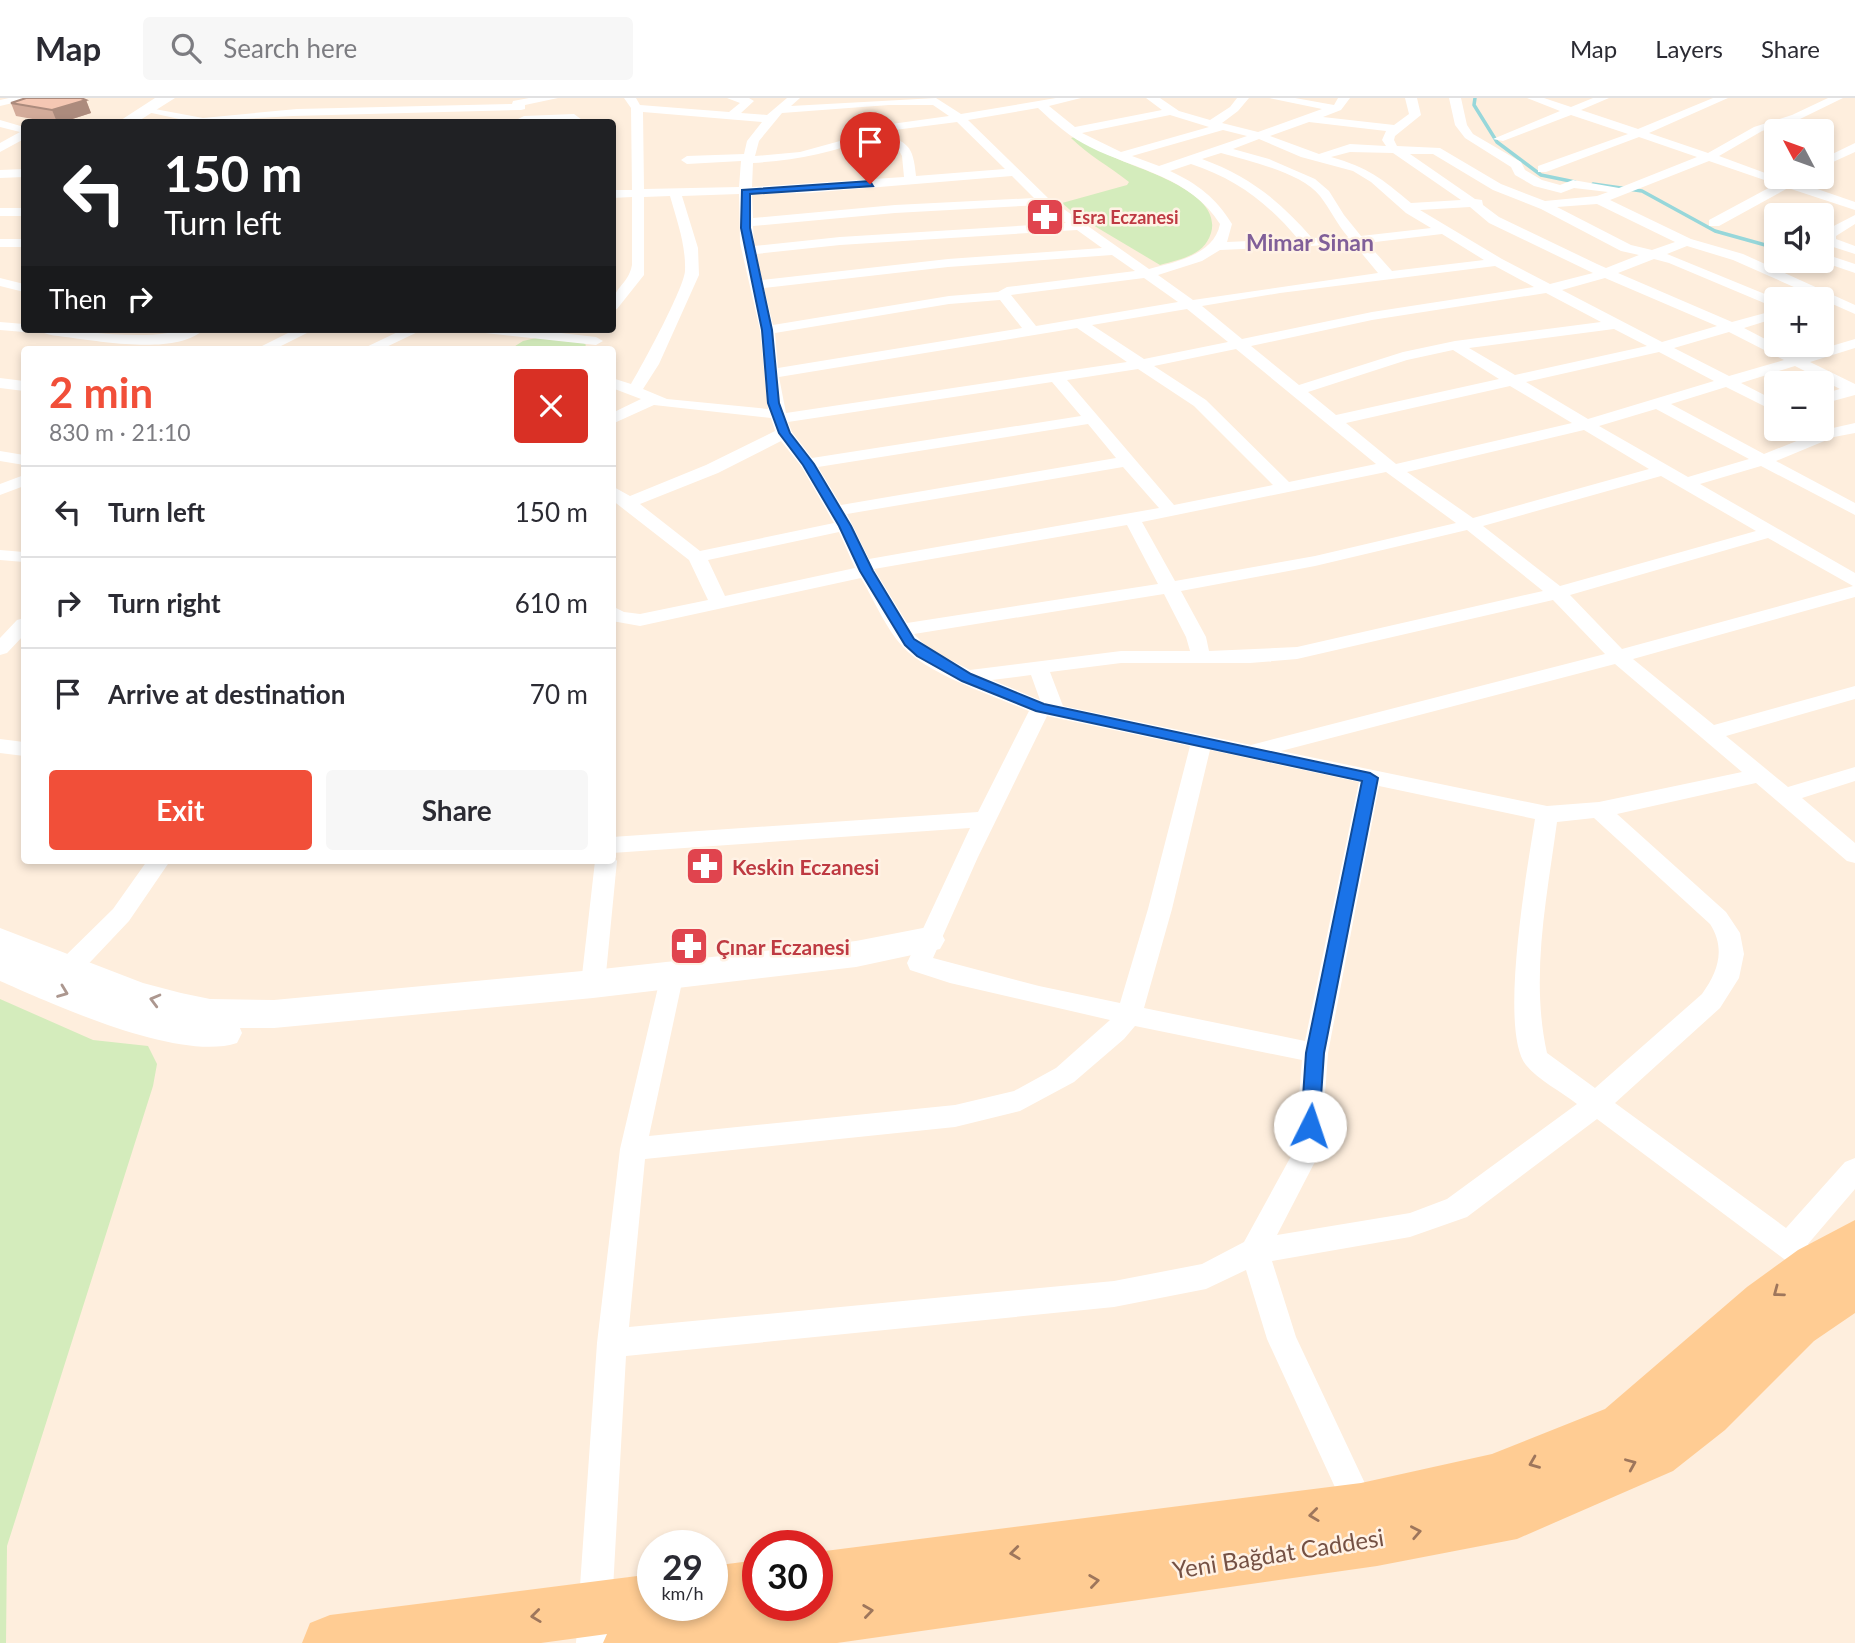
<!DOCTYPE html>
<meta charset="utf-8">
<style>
:root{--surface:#fff;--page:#f7f7f7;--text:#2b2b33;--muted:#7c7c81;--line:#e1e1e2;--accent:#f14f39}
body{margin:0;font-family:Lato,sans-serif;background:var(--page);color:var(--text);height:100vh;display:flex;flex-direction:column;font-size:26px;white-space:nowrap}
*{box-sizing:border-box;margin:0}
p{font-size:23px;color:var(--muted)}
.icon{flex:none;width:38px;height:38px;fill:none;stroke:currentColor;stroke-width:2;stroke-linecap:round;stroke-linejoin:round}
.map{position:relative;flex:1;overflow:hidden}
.side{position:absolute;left:21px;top:248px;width:595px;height:518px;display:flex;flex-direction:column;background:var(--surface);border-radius:7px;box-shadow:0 4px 10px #0003}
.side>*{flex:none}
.hud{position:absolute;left:21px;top:21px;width:595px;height:214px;border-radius:7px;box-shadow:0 4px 10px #0003;background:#202124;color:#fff;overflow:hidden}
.needle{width:46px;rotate:311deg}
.buttons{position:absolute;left:1764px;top:21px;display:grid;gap:14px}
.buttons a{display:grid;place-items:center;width:70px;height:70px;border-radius:7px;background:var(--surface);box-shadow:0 4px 10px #0003;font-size:35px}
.speed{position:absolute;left:637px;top:1432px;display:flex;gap:14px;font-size:35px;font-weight:700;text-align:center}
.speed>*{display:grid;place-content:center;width:91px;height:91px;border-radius:50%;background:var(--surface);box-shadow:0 4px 10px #0003;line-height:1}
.speed small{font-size:18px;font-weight:400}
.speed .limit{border:10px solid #d22;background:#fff;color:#111}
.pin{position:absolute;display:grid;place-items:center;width:60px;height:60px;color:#fff;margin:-72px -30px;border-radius:50% 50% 50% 0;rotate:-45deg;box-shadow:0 0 7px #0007}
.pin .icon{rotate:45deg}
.me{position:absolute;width:77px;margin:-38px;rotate:4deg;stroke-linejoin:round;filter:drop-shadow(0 0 5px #0008)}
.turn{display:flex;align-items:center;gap:24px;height:147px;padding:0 28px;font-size:32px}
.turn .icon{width:91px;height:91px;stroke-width:2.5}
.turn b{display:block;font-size:49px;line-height:60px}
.then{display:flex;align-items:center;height:66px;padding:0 28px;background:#0003;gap:14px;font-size:26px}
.round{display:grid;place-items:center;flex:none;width:74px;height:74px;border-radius:7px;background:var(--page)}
.summary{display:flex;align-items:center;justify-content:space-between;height:119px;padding:0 28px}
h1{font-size:42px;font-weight:700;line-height:52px;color:var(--accent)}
.action{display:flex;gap:14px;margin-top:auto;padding:14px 28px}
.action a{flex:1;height:80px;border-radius:7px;background:var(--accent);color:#fff;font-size:28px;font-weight:700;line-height:80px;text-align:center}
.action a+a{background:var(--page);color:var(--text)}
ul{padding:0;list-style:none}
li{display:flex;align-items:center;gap:21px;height:91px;padding:0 28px;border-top:2px solid var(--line)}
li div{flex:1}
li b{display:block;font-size:26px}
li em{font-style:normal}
header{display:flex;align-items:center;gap:42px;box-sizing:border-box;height:98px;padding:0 35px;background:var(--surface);border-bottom:2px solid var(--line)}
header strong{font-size:33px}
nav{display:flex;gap:38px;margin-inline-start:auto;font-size:24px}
.search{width:490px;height:63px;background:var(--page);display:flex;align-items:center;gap:18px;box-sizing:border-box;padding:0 24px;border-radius:7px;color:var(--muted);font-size:26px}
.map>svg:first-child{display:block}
.green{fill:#d4ecbc}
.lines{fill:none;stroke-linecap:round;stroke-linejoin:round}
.stream{stroke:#97d7da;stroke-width:3.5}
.street{fill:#fff;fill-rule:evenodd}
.secondary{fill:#fff;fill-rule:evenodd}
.primary{fill:#ffcc93;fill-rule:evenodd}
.wall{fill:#d3ab9a}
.shaded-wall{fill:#ac8b7d}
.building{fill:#f5c7b3;stroke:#ac8b7d;stroke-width:2}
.oneway{stroke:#ac978f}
.oneway2{stroke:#9e765c}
.route{fill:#1a73e8;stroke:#114b97;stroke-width:2}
.labels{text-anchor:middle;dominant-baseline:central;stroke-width:5;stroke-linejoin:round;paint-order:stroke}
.far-health-label{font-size:18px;font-weight:bold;fill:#be3a42;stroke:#fff2e5;text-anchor:start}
.health-label{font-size:21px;font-weight:bold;fill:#be3a42;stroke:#fff2e5;text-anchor:start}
.far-district-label{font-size:23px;font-weight:bold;fill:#805f99;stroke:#fff2e5}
.near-street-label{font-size:24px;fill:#755144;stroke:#fff2e5}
</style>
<header>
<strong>Map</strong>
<div class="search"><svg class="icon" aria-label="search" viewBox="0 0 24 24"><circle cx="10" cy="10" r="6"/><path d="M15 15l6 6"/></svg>Search here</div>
<nav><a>Map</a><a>Layers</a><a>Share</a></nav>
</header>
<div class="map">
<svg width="1855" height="1545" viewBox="0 0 1855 1545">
<rect width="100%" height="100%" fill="#feeedd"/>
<path class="green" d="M1075 39C1089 47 1103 55 1118 61 1144 73 1223 95 1211 135 1204 158 1180 161 1160 167L1076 117 1062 105 1127 87 1129 84C1109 68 1088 57 1071 40Z
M536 240 584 245 586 247 582 252H509L523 243Z
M0 901 93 942 148 948 157 966 153 988 7 1448 6 1545H0Z"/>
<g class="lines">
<path class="stream" d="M1475 0 1474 7 1497 44 1541 77 1575 84
M1593 86 1642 93 1715 133 1776 150"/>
<path class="street" d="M9 0H34L0 8V2Z
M529 0H558L525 7V11L521 12 293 18 193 24 138 12 144 9 203 20 297 11 512 6 513 3Z
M624 0H636L640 7 729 14 740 5 727 0H749L754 3 741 15 767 17 787 0H800L791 8 936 0 961 16 1056 0H1081L1049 8 1075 29 1162 12 1146 0H1160L1179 13 1210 22 1230 9 1237 0H1249L1238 13 1222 25 1258 34 1322 11 1269 0H1295L1334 7 1338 0H1350L1341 12 1323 19 1394 27 1409 16 1405 0H1417L1421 17 1395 38 1394 42 1397 48 1440 50 1501 86 1545 103 1597 98 1608 94 1574 90 1561 95 1534 88 1515 77 1511 69 1465 40 1455 27 1449 0H1461L1467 27 1473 36 1521 64 1525 72 1542 82 1560 87 1573 82 1619 90 1697 59 1639 39 1546 74H1538V68L1628 36 1571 17 1503 43 1493 41 1560 13 1527 0H1544L1571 9 1593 0H1609L1581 12 1638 31 1713 0H1728L1649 35 1708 55 1754 29 1792 17 1828 0H1843L1800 21 1762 33 1719 58 1776 79H1799L1800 81 1797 84 1855 104V112L1788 90 1719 128H1709V122L1776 86 1709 63 1610 102 1691 141 1743 156 1855 207V216L1733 162 1687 148 1667 156 1777 201 1776 210 1669 165 1654 161 1618 175 1732 224 1776 212V220L1744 230 1798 258 1855 241V250L1810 264 1855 286V297L1822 306V296L1840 291 1795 268 1741 285 1776 303V314L1726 289 1671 306 1764 356 1824 332 1855 325V335L1834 339 1776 363 1855 405V417L1761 368 1700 386 1855 475V499L1633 561 1714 627 1855 588V601L1726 638 1788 689 1855 669V683L1802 700 1855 745V765L1847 763 1756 685 1617 716 1726 814 1740 835 1744 856 1739 880 1720 910 1615 1005 1786 1130 1845 1064 1855 1060V1091L1808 1146 1824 1158 1828 1167 1824 1176 1814 1180 1804 1176 1597 1021 1467 1119 1410 1139 1272 1163 1296 1239 1377 1411 1372 1422 1361 1427 1350 1422 1267 1241 1246 1172 1206 1191 1114 1209 626 1258 610 1545H576L597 1245 620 1051 663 868 672 866 681 868 684 875 649 1038 955 1007 1014 993 1056 970 1110 922 950 885 910 872 907 865 970 730 612 755V739L978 714 1029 613C994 598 929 577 903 549 886 531 874 502 861 480L640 528 612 523V508L624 514 640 516 708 502 689 462 612 402V388L630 398 706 367 775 333 771 320 654 307 612 326V315L641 301 612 290V280L631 286C642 268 684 190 685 173 686 147 677 123 670 98L644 99V177L617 211 612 212C612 188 628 188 632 167V99L612 100V92H632L631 10ZM889 7H933L949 18 877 28 840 43 800 54 755 58 759 43 782 15ZM1038 10C1054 25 1071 40 1090 49 1136 72 1191 79 1220 126 1214 157 1175 164 1149 171L1048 100 968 22ZM643 14 762 24 747 43 744 56 687 58 681 62 687 66 741 63 739 89 644 91ZM1170 17 1209 29 1121 54 1082 35ZM957 24 1005 71 916 78C913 46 908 45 879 34ZM1309 24 1386 33 1382 42 1386 48 1350 46 1319 56 1270 38ZM1223 32 1247 38 1159 68 1132 58ZM870 39 897 49 902 58 904 79 752 89 753 65C795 62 832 56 870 39ZM1259 41 1301 59 1353 73 1371 84 1406 115 1431 130 1361 138 1344 117 1329 93 1315 81 1269 61 1233 51ZM1350 54 1393 55 1461 102 1411 105C1381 80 1369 70 1331 59ZM1221 55C1249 63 1302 75 1320 98 1330 111 1337 126 1348 139L1312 140C1280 103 1249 78 1202 61ZM1410 56H1433L1493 92 1541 111 1621 153 1639 157 1606 170 1597 166 1499 119 1483 107 1482 102 1475 101ZM1191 66C1236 81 1267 104 1298 141L1227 144 1232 126C1216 100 1198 86 1170 73ZM1012 78 1034 100 895 107 753 120 752 96 807 95ZM739 96 740 145 760 232 768 311 667 301 643 291 659 266 699 177 698 150 682 98ZM1597 106 1675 144 1652 152 1631 147 1557 109ZM1041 107 1066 125 840 139 754 148 753 128 895 115ZM1470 109 1489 125 1593 175 1550 186 1502 161 1420 112ZM1077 132 1102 150 948 161 762 182 756 156 840 147ZM1442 136 1484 162 1392 173 1367 145ZM1354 146 1378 175 1193 202 1158 177 1202 163 1220 152ZM1112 157 1135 173 1007 189 998 194 949 198 773 227 764 190 948 169ZM1495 168 1534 189 1372 214 1242 241 1202 208 1280 195ZM1144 180 1178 204 1036 228 1011 197ZM1605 180 1717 228 1662 244 1562 192ZM1546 195 1601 224 1455 243 1403 254 1299 287 1251 248 1372 222ZM1000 202 1022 230 778 270 775 235 949 206ZM1187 211 1228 244 1144 261 1092 227ZM1077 230 1127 264 786 315 779 279ZM1614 231 1647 248 1515 277 1469 250ZM1729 234 1784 262 1729 278 1674 250ZM1236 251 1376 366 1289 384 1206 302 1154 268ZM1453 252 1499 281 1336 317 1308 294 1407 262ZM1659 254 1714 283 1588 321 1526 284ZM1138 271 1194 308 1273 387 1174 407 1067 282ZM1052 284 1081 318 812 360 792 334 788 324ZM1510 288 1572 325 1396 366 1346 325ZM1656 311 1749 361 1688 379 1599 328ZM1088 326 1116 360 841 407 818 369ZM1584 332 1649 371 1473 420 1407 374ZM781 343 801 368 834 425 700 453 640 406 718 375ZM1123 369 1159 410 869 461 847 416ZM1386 374 1456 425 1315 458 1175 483 1142 424ZM1661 378 1756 433 1560 488 1483 428ZM1127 427 1158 486 907 525 874 471ZM1467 432 1543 493 1297 549 1209 553 1206 539 1181 493 1315 468ZM839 434 855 470 725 498 708 462ZM1768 440 1853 488 1622 551 1570 497ZM1164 496 1186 539 1190 553H1121L970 572 929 551 914 536ZM1553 502 1605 556 1251 647 1063 608 1050 574 1121 565H1250L1297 561ZM1615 566 1742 674 1599 704 1547 708 1281 653ZM1031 577 1040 602 992 582ZM1047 618 1190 648 1148 811 1120 905 1039 888 933 860 978 759ZM1210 652 1359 684 1305 943 1144 910 1172 811ZM1379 688 1535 721C1528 767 1498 932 1526 967 1538 982 1562 994 1577 1006L1447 1101 1410 1115 1277 1137 1321 1052 1328 955ZM1594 720 1710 826C1726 851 1718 874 1702 896L1595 990 1547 955C1530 879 1547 799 1557 724ZM1135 928 1302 962 1295 1051 1244 1144 1202 1166 1114 1183 629 1229 645 1061 955 1029 1020 1013 1074 984 1124 941Z
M574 16 585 24H524L518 21 524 18Z
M0 22 24 29V41L0 54V45L20 34 0 29Z
M1855 45V54L1822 69V61Z
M24 71V79L0 80V72Z
M0 110H24V118H0Z
M1855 117V126L1836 138V141L1855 148V156L1824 146V133Z
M0 141H24V149H0Z
M1822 155 1855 166V175L1820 163Z
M0 180 24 186V194L0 188Z
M0 224 24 226V231H31L24 234 0 232Z
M37 231C73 231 109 238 145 237 166 237 184 231 204 231 179 257 105 244 73 240 61 238 45 238 37 231Z
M296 231H315L273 252H254Z
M404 231H424L380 252H360Z
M478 231H526L596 239 603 243 596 247 485 235Z
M0 280 24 283V293L0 290Z
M0 353 24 357V367L0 363Z
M24 377V388L0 397V386Z
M0 452 24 454V464L0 462Z
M24 520V537L7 555 0 557V540L17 522Z
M0 641 24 644V658L0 655Z
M612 757 617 763 605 886 602 893 593 895 584 893 581 886 595 763H612Z
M147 763H170L129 823 77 878 68 880 59 878 56 871 59 864 113 811Z"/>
<path class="secondary" d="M155 0H175L137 24H118Z
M928 829 940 833 945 842 940 851 856 869 593 900 274 930H240L242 935 237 945C179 964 55 907 0 883V830L143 885 181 895 210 901 274 902 593 872 856 843Z"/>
<path class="primary" d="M1855 1122V1215L1814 1243 1725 1332 1673 1373 1517 1441 1377 1468 837 1545H603L607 1536 541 1545H302L310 1525 330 1517 653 1476V1507H679L677 1511 691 1509 690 1507H712V1468L758 1462V1507H817V1454L1361 1385 1492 1356 1605 1311 1747 1189 1798 1152Z"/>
</g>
<path class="wall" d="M86 2 91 15 63 24H49L16 18 11 5Z"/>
<path class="shaded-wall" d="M86 2 91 15 63 24H57L52 12Z"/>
<path class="building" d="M26 0H81L86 2 52 12 11 5Z"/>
<defs><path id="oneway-chevron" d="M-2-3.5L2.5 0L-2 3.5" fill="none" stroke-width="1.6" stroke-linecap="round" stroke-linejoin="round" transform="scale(1.75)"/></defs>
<g class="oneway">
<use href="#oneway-chevron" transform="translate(63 894) rotate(21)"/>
<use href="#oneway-chevron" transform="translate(155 902) rotate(-165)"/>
</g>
<g class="oneway2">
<use href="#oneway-chevron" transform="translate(1778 1194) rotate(143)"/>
<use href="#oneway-chevron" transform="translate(1534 1365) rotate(158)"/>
<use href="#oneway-chevron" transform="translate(1631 1366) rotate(-23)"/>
<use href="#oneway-chevron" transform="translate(1314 1417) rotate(173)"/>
<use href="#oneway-chevron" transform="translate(1416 1434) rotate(-11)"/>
<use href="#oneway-chevron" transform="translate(1015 1455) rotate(173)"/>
<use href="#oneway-chevron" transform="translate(1094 1483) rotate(-8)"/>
<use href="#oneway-chevron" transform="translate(868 1513) rotate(-8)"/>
<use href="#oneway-chevron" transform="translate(536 1518) rotate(173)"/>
</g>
<path class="route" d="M870 83 873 88 750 96V130L772 232 779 305 790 335 814 366 851 428 873 473 914 541 971 576 1044 606 1370 675 1378 680 1324 955 1319 1028 1316 1033 1310 1036 1303 1033 1301 1028 1306 955 1362 683 1036 613 962 583 917 558 905 547 860 473 839 428 803 367 779 335 768 305 762 232 741 130 742 92Z"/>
<defs>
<g id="pharmacy-square" transform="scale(2.0125)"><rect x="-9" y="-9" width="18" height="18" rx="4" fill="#e0444e" stroke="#fff2e5"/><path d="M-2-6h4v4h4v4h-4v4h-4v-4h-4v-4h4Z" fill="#fff"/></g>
</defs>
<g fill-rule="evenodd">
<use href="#pharmacy-square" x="1045" y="119"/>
<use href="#pharmacy-square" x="705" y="768"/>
<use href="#pharmacy-square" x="689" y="848"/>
</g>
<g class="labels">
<g class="far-health-label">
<text x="1072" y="119">Esra Eczanesi</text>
</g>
<g class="health-label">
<text x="732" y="768">Keskin Eczanesi</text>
<text x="716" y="848">Çınar Eczanesi</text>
</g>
<g class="far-district-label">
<text x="1310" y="144">Mimar Sinan</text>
</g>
<g class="near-street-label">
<text transform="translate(1278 1455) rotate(-9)">Yeni Bağdat Caddesi</text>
</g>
</g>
</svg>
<div class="buttons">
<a><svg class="needle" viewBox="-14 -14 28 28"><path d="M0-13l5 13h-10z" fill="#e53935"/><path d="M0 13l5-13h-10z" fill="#7c7c81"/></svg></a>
<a><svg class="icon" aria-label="sound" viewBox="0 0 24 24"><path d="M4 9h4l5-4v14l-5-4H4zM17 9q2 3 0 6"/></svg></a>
<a>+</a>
<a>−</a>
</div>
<div class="speed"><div>29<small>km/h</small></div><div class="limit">30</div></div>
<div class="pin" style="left:870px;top:86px;background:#d93025"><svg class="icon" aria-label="arrive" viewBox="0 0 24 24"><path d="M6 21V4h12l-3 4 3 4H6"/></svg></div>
<svg class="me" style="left:1310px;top:1028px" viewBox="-20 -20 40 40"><circle r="19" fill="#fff"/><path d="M0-13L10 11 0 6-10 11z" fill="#1a73e8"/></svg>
<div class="hud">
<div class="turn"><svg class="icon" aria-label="left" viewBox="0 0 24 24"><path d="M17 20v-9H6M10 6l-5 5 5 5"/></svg><div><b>150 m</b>Turn left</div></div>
<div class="then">Then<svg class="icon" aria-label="right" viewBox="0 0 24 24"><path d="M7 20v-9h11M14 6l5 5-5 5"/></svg></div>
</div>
<section class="side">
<div class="summary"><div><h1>2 min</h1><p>830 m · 21:10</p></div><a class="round" style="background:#d93025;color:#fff"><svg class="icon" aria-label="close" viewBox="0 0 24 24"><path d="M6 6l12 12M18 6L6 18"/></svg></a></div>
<ul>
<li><svg class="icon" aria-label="left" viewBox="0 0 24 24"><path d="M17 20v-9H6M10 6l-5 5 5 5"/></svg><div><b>Turn left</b></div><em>150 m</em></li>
<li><svg class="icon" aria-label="right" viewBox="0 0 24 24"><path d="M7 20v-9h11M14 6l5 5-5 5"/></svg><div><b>Turn right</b></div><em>610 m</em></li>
<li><svg class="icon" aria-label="arrive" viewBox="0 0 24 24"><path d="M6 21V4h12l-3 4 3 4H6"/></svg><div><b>Arrive at destination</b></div><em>70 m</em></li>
</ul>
<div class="action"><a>Exit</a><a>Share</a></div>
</section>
</div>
